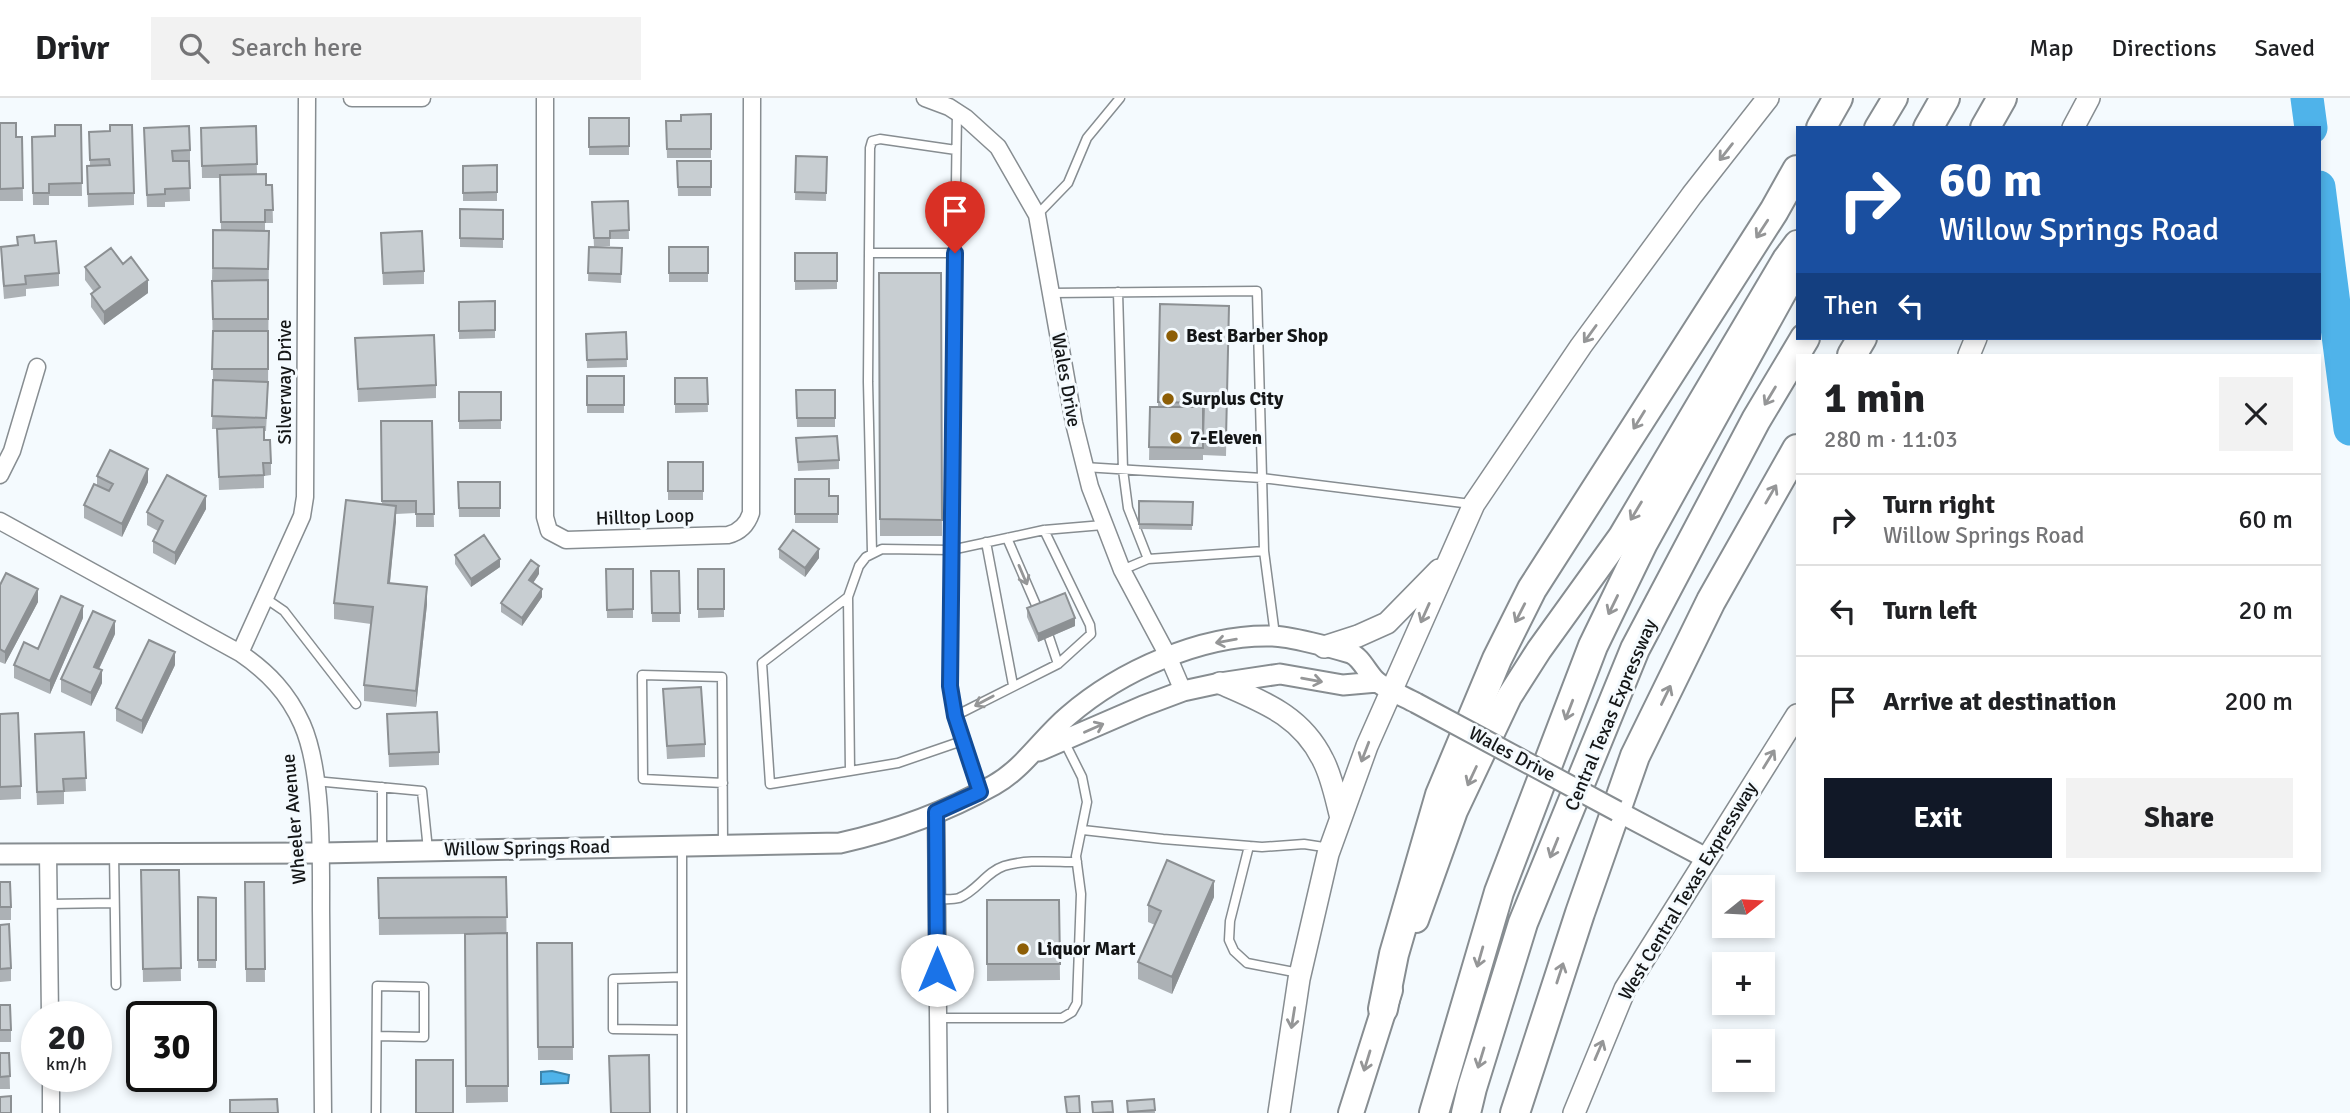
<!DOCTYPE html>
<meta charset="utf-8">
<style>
:root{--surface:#fff;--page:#f2f2f2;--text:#202124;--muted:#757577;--line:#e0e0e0;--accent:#111827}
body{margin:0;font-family:Signika,sans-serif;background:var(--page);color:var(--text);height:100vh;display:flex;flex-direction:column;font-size:26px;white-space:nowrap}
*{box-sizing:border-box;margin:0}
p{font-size:23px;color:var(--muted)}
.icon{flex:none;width:38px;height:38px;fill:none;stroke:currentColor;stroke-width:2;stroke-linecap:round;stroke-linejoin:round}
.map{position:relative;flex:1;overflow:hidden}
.panel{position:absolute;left:1796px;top:256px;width:525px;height:518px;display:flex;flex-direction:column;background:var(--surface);border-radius:0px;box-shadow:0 4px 10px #0003}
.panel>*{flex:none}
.top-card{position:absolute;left:1796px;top:28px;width:525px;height:214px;border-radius:0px;box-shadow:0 4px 10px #0003;background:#1a4fa0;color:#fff;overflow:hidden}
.needle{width:46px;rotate:72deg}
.buttons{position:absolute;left:1712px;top:777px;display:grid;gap:14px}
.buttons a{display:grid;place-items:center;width:63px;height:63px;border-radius:0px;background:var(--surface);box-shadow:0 4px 10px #0003;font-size:35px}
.speed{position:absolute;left:21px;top:903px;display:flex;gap:14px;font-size:35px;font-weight:700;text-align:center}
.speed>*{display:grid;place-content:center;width:91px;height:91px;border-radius:50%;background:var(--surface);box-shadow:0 4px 10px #0003;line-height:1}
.speed small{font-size:18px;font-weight:400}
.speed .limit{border:4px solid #111;border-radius:10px;background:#fff;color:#111}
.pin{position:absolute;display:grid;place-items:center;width:60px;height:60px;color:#fff;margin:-72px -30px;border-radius:50% 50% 50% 0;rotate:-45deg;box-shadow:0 0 7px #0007}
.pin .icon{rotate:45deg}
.me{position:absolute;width:77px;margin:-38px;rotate:0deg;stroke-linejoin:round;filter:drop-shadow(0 0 5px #0008)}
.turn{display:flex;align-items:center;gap:24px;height:147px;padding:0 28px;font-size:32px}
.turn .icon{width:91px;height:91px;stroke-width:2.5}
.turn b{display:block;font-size:49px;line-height:60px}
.then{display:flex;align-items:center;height:66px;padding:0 28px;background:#0003;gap:14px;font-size:26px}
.round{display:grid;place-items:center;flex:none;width:74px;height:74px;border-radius:0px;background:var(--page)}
.head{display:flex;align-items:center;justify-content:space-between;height:119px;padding:0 28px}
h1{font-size:42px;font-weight:700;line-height:52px}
.primary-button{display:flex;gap:14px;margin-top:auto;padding:14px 28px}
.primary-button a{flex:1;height:80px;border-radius:0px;background:var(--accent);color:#fff;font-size:28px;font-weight:700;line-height:80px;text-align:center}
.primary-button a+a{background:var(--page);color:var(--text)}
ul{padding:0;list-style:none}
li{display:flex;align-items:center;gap:21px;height:91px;padding:0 28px;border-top:2px solid var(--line)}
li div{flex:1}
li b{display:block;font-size:26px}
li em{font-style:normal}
header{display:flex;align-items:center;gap:42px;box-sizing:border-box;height:98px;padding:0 35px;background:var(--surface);border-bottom:2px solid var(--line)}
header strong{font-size:33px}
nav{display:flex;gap:38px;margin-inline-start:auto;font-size:24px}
.search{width:490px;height:63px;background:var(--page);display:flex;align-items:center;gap:18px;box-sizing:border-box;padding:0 24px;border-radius:0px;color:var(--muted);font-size:26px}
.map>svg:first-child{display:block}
.water{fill:#4fb3ea;stroke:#3d84ab;stroke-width:2}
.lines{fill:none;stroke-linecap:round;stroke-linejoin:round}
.river{stroke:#4fb3ea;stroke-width:33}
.service-casing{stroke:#878d91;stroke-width:11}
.minor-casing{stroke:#878d91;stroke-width:19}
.tertiary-casing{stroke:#878d91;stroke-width:23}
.secondary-casing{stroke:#878d91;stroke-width:24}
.primary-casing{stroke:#878d91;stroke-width:28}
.motorway-casing{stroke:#878d91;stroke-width:32}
.service{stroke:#fff;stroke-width:8}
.minor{stroke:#fff;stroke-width:16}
.tertiary{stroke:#fff;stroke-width:19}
.secondary{stroke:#fff;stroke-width:21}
.primary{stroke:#fff;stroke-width:24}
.motorway{stroke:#fff;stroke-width:28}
.tertiary-bridge-casing{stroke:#878d91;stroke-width:23;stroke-linecap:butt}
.tertiary-bridge{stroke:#fff;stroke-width:19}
.wall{fill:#acb1b5}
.shaded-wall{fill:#8c9093}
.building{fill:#c8ced2;stroke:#8c9093;stroke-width:2}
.oneway{stroke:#959697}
.route-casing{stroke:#114b97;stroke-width:18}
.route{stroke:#1a73e8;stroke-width:12}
.poi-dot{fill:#8d5e06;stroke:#f4fafe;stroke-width:2.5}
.labels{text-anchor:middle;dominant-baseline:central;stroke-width:6;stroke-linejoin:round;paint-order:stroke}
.poi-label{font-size:19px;font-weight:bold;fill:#141617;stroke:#f4fafe;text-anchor:start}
.street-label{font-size:19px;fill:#141617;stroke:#f4fafe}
</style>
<header>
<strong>Drivr</strong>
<div class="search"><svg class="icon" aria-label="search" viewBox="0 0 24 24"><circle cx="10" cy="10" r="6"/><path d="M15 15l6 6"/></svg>Search here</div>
<nav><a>Map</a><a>Directions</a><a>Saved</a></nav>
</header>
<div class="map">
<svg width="2350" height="1015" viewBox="0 0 2350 1015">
<rect width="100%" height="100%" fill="#f4fafe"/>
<path class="water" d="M552 973 569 977 568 985 541 986V974Z"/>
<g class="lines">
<path class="river" d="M2307 0 2311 30
M2319 89 2350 331"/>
<g class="service-casing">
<path id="service" d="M957 14 951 452 882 451 866 459 859 468 848 499 850 673 898 665 962 643
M1037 117 1068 85 1087 40 1120 0
M869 155 870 50 872 43 880 41 956 52
M1118 194 1123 372 1128 410 1148 461 1122 472
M1051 195 1257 193 1264 453 1275 537
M1084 369 1262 380 1471 406
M1007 440 1039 514
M986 444 1013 587
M872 454 868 284 869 155H955
M1148 461 1264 453
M848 499 762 565 770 686 850 673
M265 500 284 513 356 606
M1049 539 1058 566
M955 618 1058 566 1091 536 1090 527 1044 432
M315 683 422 693 428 752
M723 685 643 681 642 577 722 579 723 747
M382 689V753
M980 694 951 605V452L1044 432 1103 427
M1083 732 1163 741 1262 749 1304 746 1330 750
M1249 748 1230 823 1229 842 1234 853 1247 865 1299 875
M114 755 116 887
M937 801C944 801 952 802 959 800 977 793 986 774 1004 768 1027 761 1053 764 1077 764
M49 806 114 805
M938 920H1062L1072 914 1077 905 1081 796 1076 758 1087 704 1082 679 1064 643
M682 932 613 931V881L682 879
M376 1015 377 888 424 889V939L377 938
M682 1015V750"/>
</g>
<g class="minor-casing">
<path id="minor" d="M352 0H422
M545 0V419L549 433 566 442 728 437C740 434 747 427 751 415L752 0
M925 0 949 9 966 20 998 49 1037 117 1074 325 1090 389 1122 472 1168 558 1183 593
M0 377 12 353 37 269
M0 423 240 555C268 574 288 595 302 626 323 673 321 760 321 812 322 879 322 947 323 1015
M240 555 302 418 305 399 307 0
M936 714 939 1015
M48 755 50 919
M51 978V1015"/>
</g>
<g class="tertiary-casing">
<path id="tertiary" d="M1039 653 1143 608 1183 593 1220 585 1280 576 1343 587 1377 584
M1617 713 1706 760
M0 756 321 755 840 745C894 733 946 714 994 687 1023 671 1042 640 1068 618 1120 573 1202 536 1272 538 1288 538 1334 550 1350 555 1360 558 1367 574 1375 582 1383 590 1405 599 1416 605"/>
</g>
<g class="secondary-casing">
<path id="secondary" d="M2073 30 2089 0
M1969 257 1976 240
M1324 549 1358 538 1387 525 1439 472
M1220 585C1263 604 1301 617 1323 662 1332 679 1336 701 1341 720
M1279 1015 1299 881 1328 756 1367 648 1474 406 1581 248 1692 97 1768 0
M1574 1015 1625 891 1797 617"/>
</g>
<g class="primary-casing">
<path id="primary" d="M1877 30 1895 0
M1416 822 1455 713 1509 599 1539 552 1621 438 1785 161 1797 145
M1351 1015 1390 892"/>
</g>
<g class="motorway-casing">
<path id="motorway" d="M1821 30 1838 0
M1928 30 1945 0
M1985 30 2002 0
M1852 257 1862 240
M1383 911 1394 856 1440 697 1497 561 1532 491 1774 113 1797 72
M1434 1015 1499 794 1593 548 1643 445 1797 167
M1466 1015 1472 990 1523 825 1635 551 1756 322 1805 240
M1515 1015 1580 815 1635 658 1711 503 1797 351"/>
</g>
<use href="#service" class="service"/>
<use href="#minor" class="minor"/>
<use href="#tertiary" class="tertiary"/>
<use href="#secondary" class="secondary"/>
<use href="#primary" class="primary"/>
<use href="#motorway" class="motorway"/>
<g class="tertiary-bridge-casing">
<path id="tertiary-bridge" d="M1416 605 1617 713"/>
</g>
<use href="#tertiary-bridge" class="tertiary-bridge"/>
</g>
<path class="wall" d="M711 16V60H667L666 23H681Z
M589 20H629V57H589Z
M0 25 16 39H22L23 103H0Z
M81 27 82 98H49V107H33L32 39 55 38Z
M256 28 257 76 266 87H272L273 125H265V133H269L268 297 266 333H264V342L271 365V377L264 378V390L219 392 217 331H212L213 284 212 183 213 132H221L220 80H202L201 30Z
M144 30 190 52V65H189L190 103 165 104V109H147Z
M89 34 134 95V107L88 109 87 68H90Z
M796 58 827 59 826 103 795 102Z
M677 63H711V98H678Z
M497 67V103H463V68Z
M628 103 629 141H610V148L594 149 592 104Z
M460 111 503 112V150L460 149Z
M381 135 424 173V186L383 187Z
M17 139 35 145 59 175V188L26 191V198L4 201 1 161V149L17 147Z
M589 149 622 150 621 185 588 183Z
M669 149H708V184H669Z
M795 155H837V191L795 192Z
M85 169 148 195 104 227 91 209V196L94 194 85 182Z
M879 175H941L942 438H880Z
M495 203V240L459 241V204Z
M1160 206 1229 208 1226 358 1203 357V362H1149L1150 309H1158Z
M626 234 627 269 587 270 586 236Z
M355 240 436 287V300L358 304Z
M587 278H624V315H587Z
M675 280H707L708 314 675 315Z
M796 292H835V329H797Z
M459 294H501V331H459Z
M381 323H432L434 429H416V415L396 416 390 485 427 506 416 609 364 603V587L371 526 334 521V505L382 406Z
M796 340 839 362V371L798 373Z
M668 364H703V402H668Z
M97 378 148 384 122 439 84 420V407L97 388Z
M795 381 829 398H838V425H795Z
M458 384H500V419H459Z
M1139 403 1193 404 1192 432 1139 431Z
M206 411 175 467 153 455V443L158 433 147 427V414Z
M779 451 819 460 805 479 779 460Z
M455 457 500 469 471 489 455 466Z
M606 471H633V520H607Z
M698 471H724V519L698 520Z
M651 473H679L680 524H652Z
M539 476 533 485 542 499 522 528 501 514V505Z
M0 487 38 504 5 566 0 564Z
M1027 510 1075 528 1038 544 1027 519Z
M83 520 50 596 14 580V567Z
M115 536 99 571 102 585 91 608 61 594V581Z
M175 567 142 636 116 623V610Z
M663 591 705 646V659L667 661Z
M0 616 21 688V701L0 702Z
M387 616 439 654V667L389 669Z
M84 634 86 693 64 694V706L37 707 35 648Z
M141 772H179L181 883 143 884Z
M506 779 508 1004 466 1005 465 836 379 837 378 780Z
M0 784 11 809V822H0Z
M245 784H264L265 884H246Z
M198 799 216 800V870H198Z
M1214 799 1172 896 1138 881V864L1155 827 1148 824V807Z
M987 802H1059L1060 882 987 883Z
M0 827 11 870V883L0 884Z
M537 845H572L573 962H538Z
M0 907 11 932V944H0Z
M0 955H9L10 991H0Z
M1154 1001 1155 1015H1128L1127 1003Z"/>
<path class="shaded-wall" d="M148 182V195L104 227V214Z
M148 371V384L122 439V426Z
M206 398V411L175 467V455Z
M396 408V424L388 502V485Z
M819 451V460L805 479V470Z
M500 461V469L471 489V481Z
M539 468V476L529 491V482Z
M427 489V506L416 609V593Z
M38 491V504L5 566V554Z
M542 491V499L522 528V520Z
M83 508V520L50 596V583Z
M1075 520V528L1038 544V536Z
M115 523V536L94 581V569Z
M175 554V567L142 636V623Z
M102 572V585L91 608V595Z
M1214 783V799L1172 896V879Z"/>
<path class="building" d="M711 16V51H667L666 23H681V17Z
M589 20H629V48L589 49Z
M0 25H16V39H22L23 90 0 91Z
M55 27H81L82 85 49 86V95H33L32 39 55 38Z
M110 27H132L134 95 88 96 87 68 110 67 109 61 90 62 89 34 110 33Z
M189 28 190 52 172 53 173 63H189L190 90 165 91V96L147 97 144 30Z
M256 28 257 66 202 68 201 30Z
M796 58 827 59 826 95 795 94Z
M677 63H711V89H678Z
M497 67V94L463 95V68Z
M266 76V87H272L273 112H265V124H221L220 77Z
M628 103 629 132 610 133V140H594L592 104Z
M460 111 503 112V141L460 140Z
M213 132 269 133 268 171 213 170Z
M422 133 424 173 383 175 381 135Z
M34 137 35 145 56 143 59 175 25 178 26 186 4 188 1 149 18 147 17 139Z
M589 149 622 150 621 176 588 175Z
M669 149H708V175H669Z
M111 150 123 166 131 159 148 182 104 214 91 196 100 189 85 169Z
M795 155H837V183H795Z
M879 175H941L942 422 880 421Z
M268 182V221H213L212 183Z
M495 203V232L459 233V204Z
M1160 206 1229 208 1226 341H1203L1204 305 1158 304Z
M213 233H268V271H212Z
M626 234 627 261 587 262 586 236Z
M434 237 436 287 358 291 355 240Z
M587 278H624V307H587Z
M675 280H707L708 306H675Z
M213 282 268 284 266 320 212 318Z
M796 292H835V320H797Z
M459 294H501V322L459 323Z
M1150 309H1203V350L1149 349Z
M381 323H432L434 416H416V403H382Z
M264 329V342H270L271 365H263L264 377 219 379 217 331Z
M837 338 839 362 798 364 796 340Z
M110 352 148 371 122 426 84 407 94 386 109 393 113 386 97 378Z
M668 364H703V393H668Z
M167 377 206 398 175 455 153 443 163 423 147 414Z
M795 381H829V398H838V416H795Z
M458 384H500V410H459Z
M346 402 396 408 388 485 427 489 416 593 364 587 373 509 334 505Z
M1139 403 1193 404 1192 427 1139 426Z
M793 432 819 451 805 470 779 451Z
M484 437 500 461 471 481 455 457Z
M531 462 539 468 529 482 542 491 522 520 501 505Z
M606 471H633V511L607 512Z
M698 471H724V511H698Z
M651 473H679L680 515H652Z
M6 475 38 491 5 554 0 551V487Z
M1065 495 1075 520 1038 536 1027 510Z
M61 498 83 508 50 583 14 567 24 544 38 551Z
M93 513 115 523 94 569 102 572 91 595 61 581Z
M149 542 175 554 142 623 116 610Z
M701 589 705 646 667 648 663 591Z
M437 614 439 654 389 656 387 616Z
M18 615 21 688 0 689V616Z
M84 634 86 680 63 681 64 693 37 694 35 636Z
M1167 762 1214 783 1172 879 1138 864 1161 813 1148 807Z
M141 772H179L181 870 143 871Z
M506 779 507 819 379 820 378 780Z
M0 784H10L11 809H0Z
M245 784H264L265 871H246Z
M198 799 216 800V862H198Z
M987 802H1059L1060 866H987Z
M9 826 11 870 0 871V827Z
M507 835 508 988H466L465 836Z
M537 845H572L573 949H538Z
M0 907H10L11 932H0Z
M0 955H9L10 978 0 979Z
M649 957 650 1015H611L609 958Z
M416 962H453V1015H416Z
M11 998V1015H0V999Z
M1079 998 1080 1015H1067L1065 999Z
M277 1001 278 1015H230V1002Z
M1154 1001 1155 1012 1128 1014 1127 1003Z
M1112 1003 1113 1014 1093 1015 1092 1004Z"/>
<defs><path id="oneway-shaft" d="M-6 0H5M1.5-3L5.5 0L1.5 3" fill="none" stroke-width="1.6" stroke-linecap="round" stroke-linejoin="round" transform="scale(1.75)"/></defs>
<g class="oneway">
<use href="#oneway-shaft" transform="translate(1726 54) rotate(128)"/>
<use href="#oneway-shaft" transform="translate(1762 131) rotate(123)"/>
<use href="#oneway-shaft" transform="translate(1590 236) rotate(126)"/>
<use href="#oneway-shaft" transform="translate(1770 298) rotate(121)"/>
<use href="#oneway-shaft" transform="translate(1639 322) rotate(122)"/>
<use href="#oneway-shaft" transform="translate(1771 396) rotate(-60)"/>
<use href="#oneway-shaft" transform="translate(1636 413) rotate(121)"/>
<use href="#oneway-shaft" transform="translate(1023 477) rotate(67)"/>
<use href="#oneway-shaft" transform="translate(1613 507) rotate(116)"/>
<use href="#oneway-shaft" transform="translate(1425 515) rotate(114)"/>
<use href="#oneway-shaft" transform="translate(1520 515) rotate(117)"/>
<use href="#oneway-shaft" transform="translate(1226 543) rotate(170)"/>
<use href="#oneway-shaft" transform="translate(1312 582) rotate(10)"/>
<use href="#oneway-shaft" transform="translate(1666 597) rotate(-64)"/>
<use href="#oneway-shaft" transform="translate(984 603) rotate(152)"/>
<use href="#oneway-shaft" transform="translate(1569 612) rotate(111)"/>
<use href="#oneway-shaft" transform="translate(1094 630) rotate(-24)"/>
<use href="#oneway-shaft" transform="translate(1365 654) rotate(111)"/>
<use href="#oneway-shaft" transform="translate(1769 661) rotate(-58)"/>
<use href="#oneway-shaft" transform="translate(1472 678) rotate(115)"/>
<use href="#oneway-shaft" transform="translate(1554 750) rotate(112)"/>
<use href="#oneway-shaft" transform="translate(1480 859) rotate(106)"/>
<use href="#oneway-shaft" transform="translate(1560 875) rotate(-72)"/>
<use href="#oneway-shaft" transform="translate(1293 920) rotate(99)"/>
<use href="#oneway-shaft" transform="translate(1599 952) rotate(-67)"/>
<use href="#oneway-shaft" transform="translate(1481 960) rotate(107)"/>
<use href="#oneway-shaft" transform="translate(1367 963) rotate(107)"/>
</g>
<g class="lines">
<g class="route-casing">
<path id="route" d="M937 872 936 714 980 694 955 618 950 588 955 155"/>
</g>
<use href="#route" class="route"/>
</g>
<g class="poi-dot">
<circle cx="1172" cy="238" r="7"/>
<circle cx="1168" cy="301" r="7"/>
<circle cx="1176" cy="340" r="7"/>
<circle cx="1023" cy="851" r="7"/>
</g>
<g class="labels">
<g class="poi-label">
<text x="1186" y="238">Best Barber Shop</text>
<text x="1182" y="301">Surplus City</text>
<text x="1190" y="340">7-Eleven</text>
<text x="1037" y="851">Liquor Mart</text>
</g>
<g class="street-label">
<text transform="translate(1066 282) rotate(80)">Wales Drive</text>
<text transform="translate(285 284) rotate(-90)">Silverway Drive</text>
<text transform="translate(645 419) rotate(-2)">Hilltop Loop</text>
<text transform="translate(1611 617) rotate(-67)">Central Texas Expressway</text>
<text transform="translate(1512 656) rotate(28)">Wales Drive</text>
<text transform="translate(294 721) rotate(-95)">Wheeler Avenue</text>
<text transform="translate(527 750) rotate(-1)">Willow Springs Road</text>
<text transform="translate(1688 793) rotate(-59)">West Central Texas Expressway</text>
</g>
</g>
</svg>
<div class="buttons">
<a><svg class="needle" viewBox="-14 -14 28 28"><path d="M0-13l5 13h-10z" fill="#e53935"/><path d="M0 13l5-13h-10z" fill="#757577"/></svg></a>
<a>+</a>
<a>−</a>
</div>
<div class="speed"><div>20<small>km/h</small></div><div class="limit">30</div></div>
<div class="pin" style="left:955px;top:155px;background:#d93025"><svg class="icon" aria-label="arrive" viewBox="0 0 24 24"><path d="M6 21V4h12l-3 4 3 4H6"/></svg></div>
<svg class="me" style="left:937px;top:872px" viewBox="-20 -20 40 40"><circle r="19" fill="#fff"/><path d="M0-13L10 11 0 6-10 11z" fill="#1a73e8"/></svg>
<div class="top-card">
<div class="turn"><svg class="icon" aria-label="right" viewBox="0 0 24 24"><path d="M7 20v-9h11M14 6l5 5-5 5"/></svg><div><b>60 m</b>Willow Springs Road</div></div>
<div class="then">Then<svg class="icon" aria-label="left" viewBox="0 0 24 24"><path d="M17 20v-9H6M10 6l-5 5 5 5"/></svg></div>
</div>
<section class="panel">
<div class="head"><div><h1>1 min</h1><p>280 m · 11:03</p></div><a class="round"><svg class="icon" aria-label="close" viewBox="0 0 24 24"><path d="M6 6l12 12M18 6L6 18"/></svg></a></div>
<ul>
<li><svg class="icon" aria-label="right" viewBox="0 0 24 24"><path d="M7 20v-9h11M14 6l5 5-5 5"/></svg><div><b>Turn right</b><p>Willow Springs Road</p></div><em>60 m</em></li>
<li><svg class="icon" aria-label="left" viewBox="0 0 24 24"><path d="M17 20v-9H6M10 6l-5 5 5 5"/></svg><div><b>Turn left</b></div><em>20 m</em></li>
<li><svg class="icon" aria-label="arrive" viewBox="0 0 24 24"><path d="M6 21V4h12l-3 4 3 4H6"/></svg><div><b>Arrive at destination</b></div><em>200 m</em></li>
</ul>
<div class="primary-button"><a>Exit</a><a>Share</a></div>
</section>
</div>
